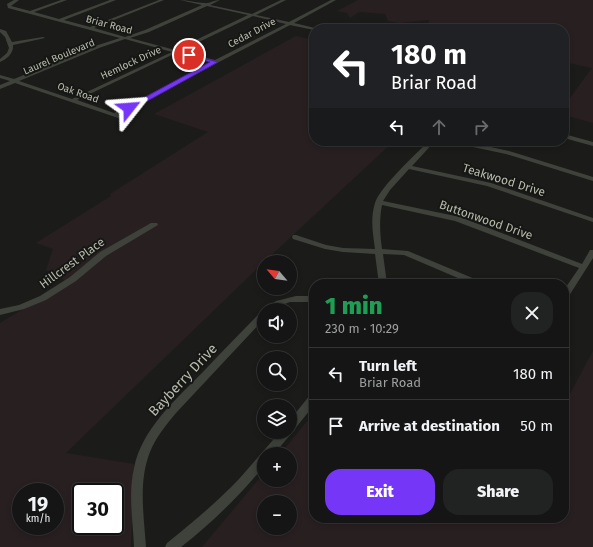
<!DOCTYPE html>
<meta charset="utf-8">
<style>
:root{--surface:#141514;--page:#212222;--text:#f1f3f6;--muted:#9d9fa0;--line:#333434;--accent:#7536f8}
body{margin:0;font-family:"Fira Sans",sans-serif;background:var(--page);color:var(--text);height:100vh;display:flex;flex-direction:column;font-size:15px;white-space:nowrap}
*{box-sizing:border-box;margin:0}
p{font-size:13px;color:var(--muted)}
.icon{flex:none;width:22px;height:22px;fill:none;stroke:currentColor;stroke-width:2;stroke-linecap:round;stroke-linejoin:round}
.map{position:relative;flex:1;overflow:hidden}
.side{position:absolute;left:309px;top:279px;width:260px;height:244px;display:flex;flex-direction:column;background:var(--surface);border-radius:16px;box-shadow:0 2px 6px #0003,0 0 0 1px var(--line)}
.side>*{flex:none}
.top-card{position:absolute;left:309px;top:24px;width:260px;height:122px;border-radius:16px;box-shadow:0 2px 6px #0003,0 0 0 1px var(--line);background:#202124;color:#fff;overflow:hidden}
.needle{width:26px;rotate:299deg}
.tools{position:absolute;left:257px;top:255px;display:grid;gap:8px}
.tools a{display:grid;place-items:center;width:40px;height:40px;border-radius:50%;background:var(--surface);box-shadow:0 2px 6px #0003,0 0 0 1px var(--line);font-size:20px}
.speed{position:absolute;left:12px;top:483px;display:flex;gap:8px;font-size:20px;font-weight:700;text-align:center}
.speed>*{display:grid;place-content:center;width:52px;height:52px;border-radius:50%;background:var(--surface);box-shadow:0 2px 6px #0003,0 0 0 1px var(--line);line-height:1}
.speed small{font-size:10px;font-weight:400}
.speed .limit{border:2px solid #111;border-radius:6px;background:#fff;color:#111}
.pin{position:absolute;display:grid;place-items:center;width:34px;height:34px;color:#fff;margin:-17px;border:2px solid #fff;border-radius:50%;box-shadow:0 1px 4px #0007}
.me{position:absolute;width:44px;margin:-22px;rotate:62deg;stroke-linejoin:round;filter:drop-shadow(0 0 3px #0008)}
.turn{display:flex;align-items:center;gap:14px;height:84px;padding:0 16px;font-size:18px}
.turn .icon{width:52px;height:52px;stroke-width:2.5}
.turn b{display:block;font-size:28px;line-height:34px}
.lanes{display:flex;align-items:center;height:38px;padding:0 16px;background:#0003;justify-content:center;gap:20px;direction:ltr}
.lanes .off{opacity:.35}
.round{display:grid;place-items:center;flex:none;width:42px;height:42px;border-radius:16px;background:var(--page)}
.overview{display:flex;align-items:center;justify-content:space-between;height:68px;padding:0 16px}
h1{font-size:24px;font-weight:800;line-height:30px;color:#1e9e55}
.cta{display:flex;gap:8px;margin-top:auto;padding:8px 16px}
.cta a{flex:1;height:46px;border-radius:16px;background:var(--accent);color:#fff;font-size:16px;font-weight:800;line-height:46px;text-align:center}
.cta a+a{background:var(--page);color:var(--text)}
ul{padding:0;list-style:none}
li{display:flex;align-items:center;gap:12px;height:52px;padding:0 16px;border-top:1px solid var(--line)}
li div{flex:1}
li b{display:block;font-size:15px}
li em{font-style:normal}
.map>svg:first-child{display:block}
.green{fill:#281f21;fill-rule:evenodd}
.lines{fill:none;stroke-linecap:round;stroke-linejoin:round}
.street{fill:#3e423b;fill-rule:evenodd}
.route{fill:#7536f8;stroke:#4c23a1}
.labels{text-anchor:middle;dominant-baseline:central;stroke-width:4;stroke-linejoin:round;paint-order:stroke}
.far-street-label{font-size:10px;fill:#b7bcac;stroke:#161715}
.street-label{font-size:12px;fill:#b7bcac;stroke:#161715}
.near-street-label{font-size:14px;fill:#b7bcac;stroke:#161715}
</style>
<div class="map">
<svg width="593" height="547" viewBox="0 0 593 547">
<rect width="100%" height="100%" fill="#1b1c1a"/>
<path class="green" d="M358 0H593V123L564 115V106L592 68 564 62V29H439L434 26 424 29H393L428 23 429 20 399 23 388 21 385 14 359 12 350 18 347 13 337 11Z
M296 36 314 40V141H394L264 262 66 453 134 464 131 547H0V323L68 282 46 270 53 249 36 243 111 196 110 194 208 132 154 114ZM21 492H55V526H21ZM81 492H115V526H81Z
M593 351V547H202L264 473V480H290V454H280L314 413V518H564V405ZM264 502H290V528H264Z"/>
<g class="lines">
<path class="street" d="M14 0H19L11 6 30 11 61 0H67L34 12 59 19 110 0H116L64 20 90 27 159 0H164L94 28 125 37 145 30 202 5 180 0C188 0 196 3 204 3 209 4 214 0 220 0L210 5 252 14 281 0H286L256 15 289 22 331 0H336L294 23 319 29 314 30 290 25 119 114 132 119 133 120 130 122 15 83 0 89V85L10 81 0 78V75L14 79 95 46 120 38 8 8 7 4ZM207 6 248 15 175 50 130 38 149 32ZM253 16 286 24 215 60 180 51ZM125 39 172 52 72 99 19 81 99 48ZM176 53 211 62 114 113 77 100Z
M0 29 6 31 12 42 43 37 45 38 13 45C14 53 7 59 0 62V59L7 53 9 48 5 37 0 32Z
M564 134 593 142V146L564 138Z
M429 141H435L412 166 491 183 593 218V222L487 186 409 169 390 190 383 201 460 217 582 264 590 250H593V258L567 299 564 300V290L579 268 455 221 382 205C379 220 380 234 382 249L408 251 482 282 483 284H472L404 255 383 254 387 284H379L375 254 343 252 325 249 293 239 292 237 293 235H296L326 245 343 248 375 249C373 234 370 219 375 203 380 187 415 155 429 141Z
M451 141H463L509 151 593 177V181L506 154 454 143Z
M151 223H157L158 225 106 256 76 281 46 300 24 309 0 315V309L19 305 40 296 70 277 100 252Z
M296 296H314V302H290L282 305 274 310H264L276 301Z
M264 311V319L176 413C166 425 156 437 150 452 138 482 144 516 146 547H134C133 521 128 494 134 468 142 429 175 400 202 373 221 353 241 332 261 312Z
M314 394V405L294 430 291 431 290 435 274 454H264V466C239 496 212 523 181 547H165L167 543C192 523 217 502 239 479 253 463 266 448 280 432H290V420L310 395Z"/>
</g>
<path class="route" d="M187 54 218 62 131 110H127V107L210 62 187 56Z"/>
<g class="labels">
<g class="far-street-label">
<text transform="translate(109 25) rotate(15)">Briar Road</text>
<text transform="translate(252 33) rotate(-28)">Cedar Drive</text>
<text transform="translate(59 57) rotate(-23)">Laurel Boulevard</text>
<text transform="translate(131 63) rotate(-25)">Hemlock Drive</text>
<text transform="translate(78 93) rotate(19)">Oak Road</text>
</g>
<g class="street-label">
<text transform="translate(504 180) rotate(17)">Teakwood Drive</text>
<text transform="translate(486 220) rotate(19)">Buttonwood Drive</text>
<text transform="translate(72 263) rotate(-36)">Hillcrest Place</text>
</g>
<g class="near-street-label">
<text transform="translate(183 380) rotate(-47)">Bayberry Drive</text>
</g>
</g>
</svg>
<div class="tools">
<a><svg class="needle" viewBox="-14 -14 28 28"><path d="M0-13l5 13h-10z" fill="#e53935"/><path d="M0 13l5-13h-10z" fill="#9d9fa0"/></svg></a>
<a><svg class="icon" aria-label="sound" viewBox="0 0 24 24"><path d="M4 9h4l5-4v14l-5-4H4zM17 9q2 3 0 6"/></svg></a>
<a><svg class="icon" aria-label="search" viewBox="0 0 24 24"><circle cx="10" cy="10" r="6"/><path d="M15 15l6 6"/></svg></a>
<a><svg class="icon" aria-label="layers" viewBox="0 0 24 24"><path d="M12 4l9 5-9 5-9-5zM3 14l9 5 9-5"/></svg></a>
<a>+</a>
<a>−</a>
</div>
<div class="speed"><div>19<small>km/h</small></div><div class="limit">30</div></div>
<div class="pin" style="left:189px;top:55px;background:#d93025"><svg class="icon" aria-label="arrive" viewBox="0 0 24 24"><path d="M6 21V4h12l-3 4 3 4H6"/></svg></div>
<svg class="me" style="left:129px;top:108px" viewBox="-20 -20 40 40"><path d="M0-17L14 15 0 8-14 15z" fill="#7536f8" stroke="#fff" stroke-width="4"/></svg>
<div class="top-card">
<div class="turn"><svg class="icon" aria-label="left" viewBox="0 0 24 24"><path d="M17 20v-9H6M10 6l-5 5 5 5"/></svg><div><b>180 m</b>Briar Road</div></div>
<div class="lanes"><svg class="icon" aria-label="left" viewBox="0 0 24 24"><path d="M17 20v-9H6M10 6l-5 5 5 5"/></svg><svg class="icon off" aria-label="ahead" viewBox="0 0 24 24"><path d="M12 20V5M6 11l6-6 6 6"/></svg><svg class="icon off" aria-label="right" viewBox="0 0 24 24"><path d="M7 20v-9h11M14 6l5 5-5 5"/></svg></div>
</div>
<section class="side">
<div class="overview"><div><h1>1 min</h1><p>230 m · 10:29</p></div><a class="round"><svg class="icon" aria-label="close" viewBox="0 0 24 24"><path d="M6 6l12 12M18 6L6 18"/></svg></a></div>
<ul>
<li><svg class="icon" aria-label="left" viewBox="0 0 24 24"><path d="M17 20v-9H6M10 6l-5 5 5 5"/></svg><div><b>Turn left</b><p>Briar Road</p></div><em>180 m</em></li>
<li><svg class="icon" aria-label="arrive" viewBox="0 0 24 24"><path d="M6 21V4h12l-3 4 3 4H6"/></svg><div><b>Arrive at destination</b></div><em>50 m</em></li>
</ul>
<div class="cta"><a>Exit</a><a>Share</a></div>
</section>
</div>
